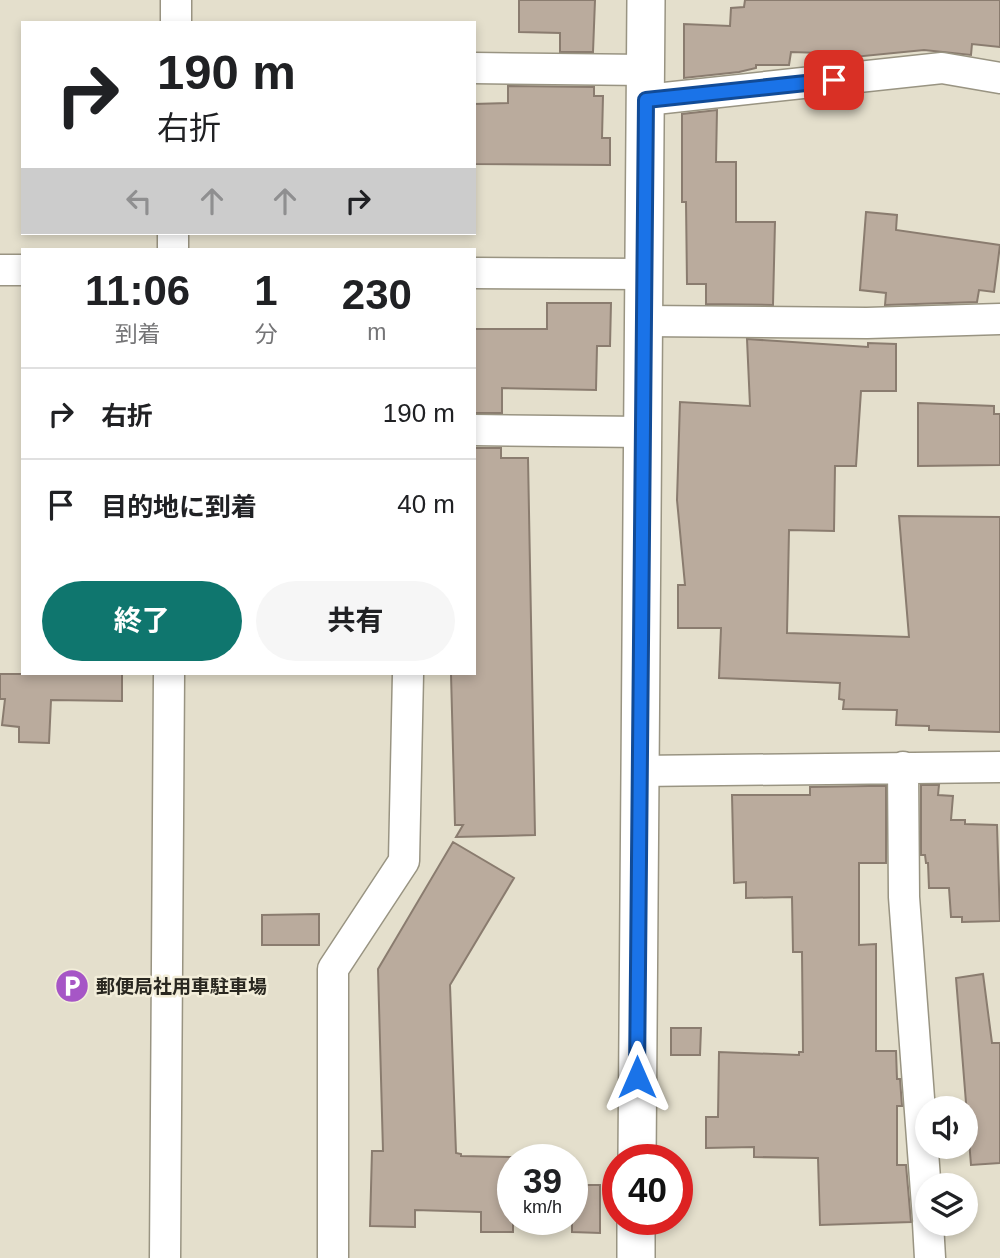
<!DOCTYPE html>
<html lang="ja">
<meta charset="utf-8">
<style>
:root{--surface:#fff;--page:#f6f6f6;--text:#202124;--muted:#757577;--line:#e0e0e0;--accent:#0f766e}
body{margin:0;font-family:Helvetica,"Noto Sans JP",sans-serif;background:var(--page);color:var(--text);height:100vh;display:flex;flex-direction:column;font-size:26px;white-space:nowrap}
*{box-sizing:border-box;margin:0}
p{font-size:23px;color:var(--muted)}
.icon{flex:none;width:38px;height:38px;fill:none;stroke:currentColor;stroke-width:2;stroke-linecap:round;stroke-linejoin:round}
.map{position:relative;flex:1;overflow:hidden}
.drawer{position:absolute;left:21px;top:248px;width:455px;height:427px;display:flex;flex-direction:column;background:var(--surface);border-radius:0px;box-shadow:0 4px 10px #0003}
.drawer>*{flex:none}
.banner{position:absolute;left:21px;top:21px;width:455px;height:214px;border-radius:0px;box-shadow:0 4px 10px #0003;background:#fff;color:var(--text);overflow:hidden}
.tools{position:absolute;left:915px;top:1096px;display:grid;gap:14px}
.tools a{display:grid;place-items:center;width:63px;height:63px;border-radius:50%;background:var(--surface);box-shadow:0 4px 10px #0003;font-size:35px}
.speed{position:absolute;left:497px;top:1144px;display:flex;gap:14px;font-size:35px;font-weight:700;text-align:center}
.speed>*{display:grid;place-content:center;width:91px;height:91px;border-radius:50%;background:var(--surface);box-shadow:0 4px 10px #0003;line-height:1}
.speed small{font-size:18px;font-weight:400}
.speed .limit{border:10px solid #d22;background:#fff;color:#111}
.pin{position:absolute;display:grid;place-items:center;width:60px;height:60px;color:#fff;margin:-30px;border-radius:14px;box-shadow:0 4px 10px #0006}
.me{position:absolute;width:77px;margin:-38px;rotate:0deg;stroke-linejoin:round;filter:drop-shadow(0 0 5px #0008)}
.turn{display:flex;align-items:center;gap:24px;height:147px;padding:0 21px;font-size:32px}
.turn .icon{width:91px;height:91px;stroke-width:2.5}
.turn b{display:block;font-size:49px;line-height:60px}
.lanes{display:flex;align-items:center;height:66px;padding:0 21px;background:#0003;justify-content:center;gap:35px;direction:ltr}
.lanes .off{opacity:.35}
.eta{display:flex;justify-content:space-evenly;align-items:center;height:119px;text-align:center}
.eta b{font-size:42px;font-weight:700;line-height:49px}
.primary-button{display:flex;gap:14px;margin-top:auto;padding:14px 21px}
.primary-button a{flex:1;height:80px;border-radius:42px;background:var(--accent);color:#fff;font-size:28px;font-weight:700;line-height:80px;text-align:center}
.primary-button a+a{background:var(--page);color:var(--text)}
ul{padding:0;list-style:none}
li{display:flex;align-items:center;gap:21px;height:91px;padding:0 21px;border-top:2px solid var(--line)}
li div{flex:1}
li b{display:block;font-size:26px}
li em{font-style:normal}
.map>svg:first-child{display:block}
.building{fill:#baab9d;stroke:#8a7c6f;stroke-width:2}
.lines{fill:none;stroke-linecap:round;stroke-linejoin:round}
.minor-casing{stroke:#999482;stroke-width:33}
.tertiary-casing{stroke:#999482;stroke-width:40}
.minor{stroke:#fff;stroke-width:30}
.tertiary{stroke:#fff;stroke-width:37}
.route-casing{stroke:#114b97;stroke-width:18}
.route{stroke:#1a73e8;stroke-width:12}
.labels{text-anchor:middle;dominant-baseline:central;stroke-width:5;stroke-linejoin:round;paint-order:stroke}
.poi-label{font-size:19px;font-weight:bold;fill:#292720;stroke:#f2edd9;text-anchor:start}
</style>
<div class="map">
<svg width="1000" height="1258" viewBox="0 0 1000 1258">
<rect width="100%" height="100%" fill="#e4dfcc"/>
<path class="building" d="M519 0H595L593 52H560V33L519 32Z
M745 0H1000V47L972 44 971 55 924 50 854 57V54L791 52 789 65H756V68L739 72 684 78V24L730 26 731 8 744 7Z
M508 86 594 87V96H603L602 138H610V165L474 164V104L508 103Z
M717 110 716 162H736V222H775L773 305 706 304V284H687L686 202H682V114Z
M866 212 897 215 896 230 1000 245 994 292 979 290 977 302 885 305 886 293 860 290Z
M547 303H611L610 346H597L596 390 502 388V413H474V329H547Z
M747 339 868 347V343L896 344V391H861L856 466H835L834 531 789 530 787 633 909 637 899 516 1000 517V732L929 730V726L896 725 897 710 843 709 844 700 839 699 840 683 719 678 721 628H678V585H685L677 500 680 402 750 406Z
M918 403 994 406V414H1000V465L918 466Z
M474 448H501V458H528L535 835 456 837 463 825H455L451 674H474Z
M0 674H122V701L51 700 49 743 19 742V727L2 725 5 699H0Z
M921 785H939L938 795 953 796 951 820H965V824L997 825 1000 921 962 922V917H951L949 888H929L928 863H926L925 855H921Z
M869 786H886V863H859V945L876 944V1051H896L897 1079H900L902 1106H897V1165H906L911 1222 820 1225 818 1158 754 1157V1147L706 1148V1117H718L719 1052 799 1055V1052H803L802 952H793L792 897 746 898V882L734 883 732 795H810V787Z
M453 842 514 878 450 985 456 1153 461 1154V1156L513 1157V1232H481V1212L415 1210V1227L370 1226 372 1151H383L378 969Z
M319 914V945H262V915Z
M983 974 992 1043H1000V1163L971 1165 956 978Z
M671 1028H701L700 1055H671Z
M572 1185H600V1233L572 1232Z"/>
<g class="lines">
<g class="minor-casing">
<path id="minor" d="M176 23V0
M474 68 646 70
M646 100 942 68 1000 78
M173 250V233
M0 270H23
M474 273 644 274
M643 321 867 323 1000 319
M474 430 642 432
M903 767 904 897 928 1219
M639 771 1000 767
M928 1223 930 1258
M165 1258 169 674
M333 1258V969L404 861 408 674"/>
</g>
<g class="tertiary-casing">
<path id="tertiary" d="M637 1160 646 0
M636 1258V1220"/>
</g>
<use href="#minor" class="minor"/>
<use href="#tertiary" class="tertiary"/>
</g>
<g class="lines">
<g class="route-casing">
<path id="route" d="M637 1077 646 100 834 80"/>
</g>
<use href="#route" class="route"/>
</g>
<defs>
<g id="parking-disc" transform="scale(1.75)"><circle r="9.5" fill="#a656c6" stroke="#f2edd9"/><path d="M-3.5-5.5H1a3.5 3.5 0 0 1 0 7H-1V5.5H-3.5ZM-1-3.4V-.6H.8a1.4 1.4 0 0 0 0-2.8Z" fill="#fff"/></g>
</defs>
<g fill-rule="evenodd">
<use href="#parking-disc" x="72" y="986"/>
</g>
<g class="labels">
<g class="poi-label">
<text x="96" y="986">郵便局社用車駐車場</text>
</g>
</g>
</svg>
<div class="tools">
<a><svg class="icon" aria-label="sound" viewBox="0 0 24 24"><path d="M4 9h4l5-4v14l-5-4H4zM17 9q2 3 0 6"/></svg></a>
<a><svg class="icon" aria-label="layers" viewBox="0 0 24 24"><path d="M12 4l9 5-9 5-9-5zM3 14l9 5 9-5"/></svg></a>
</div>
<div class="speed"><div>39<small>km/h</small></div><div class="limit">40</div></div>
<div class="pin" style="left:834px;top:80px;background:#d93025"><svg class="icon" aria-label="arrive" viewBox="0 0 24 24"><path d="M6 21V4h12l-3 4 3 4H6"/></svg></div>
<svg class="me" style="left:637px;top:1077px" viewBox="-20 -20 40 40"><path d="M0-17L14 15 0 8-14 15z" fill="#1a73e8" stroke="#fff" stroke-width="4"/></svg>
<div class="banner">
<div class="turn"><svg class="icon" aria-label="right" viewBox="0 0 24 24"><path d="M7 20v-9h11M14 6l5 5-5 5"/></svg><div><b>190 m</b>右折</div></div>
<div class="lanes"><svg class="icon off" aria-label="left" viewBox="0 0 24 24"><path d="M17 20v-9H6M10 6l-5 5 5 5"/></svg><svg class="icon off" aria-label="ahead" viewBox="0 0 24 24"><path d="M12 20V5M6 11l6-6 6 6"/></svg><svg class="icon off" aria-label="ahead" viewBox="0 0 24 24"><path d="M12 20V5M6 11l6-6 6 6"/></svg><svg class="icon" aria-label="right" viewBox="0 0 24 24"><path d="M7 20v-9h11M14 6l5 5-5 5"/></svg></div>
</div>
<section class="drawer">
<div class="eta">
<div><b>11:06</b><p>到着</p></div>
<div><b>1</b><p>分</p></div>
<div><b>230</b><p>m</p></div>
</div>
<ul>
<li><svg class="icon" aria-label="right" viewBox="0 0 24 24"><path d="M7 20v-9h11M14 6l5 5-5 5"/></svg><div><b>右折</b></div><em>190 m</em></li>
<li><svg class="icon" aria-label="arrive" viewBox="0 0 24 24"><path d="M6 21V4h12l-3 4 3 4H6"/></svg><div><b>目的地に到着</b></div><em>40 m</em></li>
</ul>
<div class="primary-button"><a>終了</a><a>共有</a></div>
</section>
</div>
